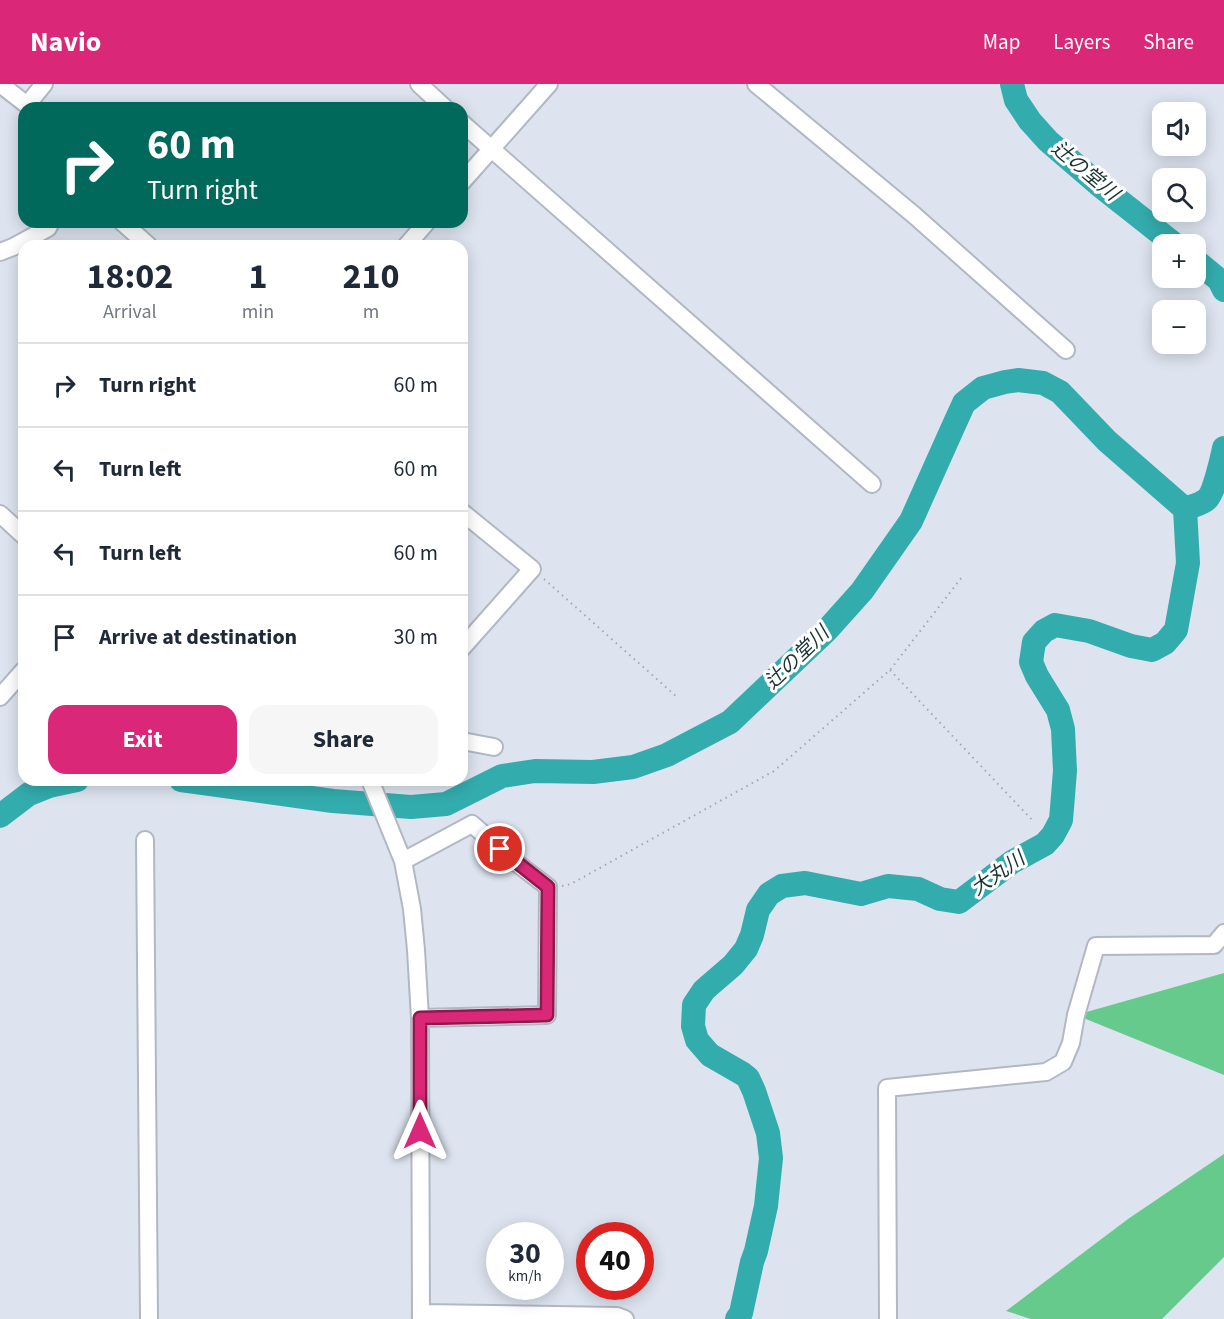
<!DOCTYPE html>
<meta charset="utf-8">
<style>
:root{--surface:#fff;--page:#f6f6f7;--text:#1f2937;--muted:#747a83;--line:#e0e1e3;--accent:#db2777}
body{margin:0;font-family:"Source Sans 3","Noto Sans JP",sans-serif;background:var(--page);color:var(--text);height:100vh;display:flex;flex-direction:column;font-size:22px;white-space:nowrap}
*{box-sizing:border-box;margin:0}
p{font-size:20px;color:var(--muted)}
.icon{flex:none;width:33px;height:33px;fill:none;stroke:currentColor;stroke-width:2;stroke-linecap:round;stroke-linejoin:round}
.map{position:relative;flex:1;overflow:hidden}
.sheet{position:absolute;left:18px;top:156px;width:450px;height:546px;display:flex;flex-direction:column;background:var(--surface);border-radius:18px;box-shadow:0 3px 15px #0003}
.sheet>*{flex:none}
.hud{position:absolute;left:18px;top:18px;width:450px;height:126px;border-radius:18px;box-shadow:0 3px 15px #0003;background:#00695c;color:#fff;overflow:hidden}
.controls{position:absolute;left:1152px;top:18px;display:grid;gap:12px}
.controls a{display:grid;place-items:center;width:54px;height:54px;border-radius:12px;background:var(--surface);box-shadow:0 3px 15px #0003;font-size:30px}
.speed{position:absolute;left:486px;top:1138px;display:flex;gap:12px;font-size:30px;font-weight:700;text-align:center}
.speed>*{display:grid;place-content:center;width:78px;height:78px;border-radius:50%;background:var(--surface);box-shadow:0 3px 15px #0003;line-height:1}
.speed small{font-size:15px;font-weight:400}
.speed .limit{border:9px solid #d22;background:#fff;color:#111}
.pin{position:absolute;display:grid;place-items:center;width:51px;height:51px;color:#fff;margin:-26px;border:3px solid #fff;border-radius:50%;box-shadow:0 2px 6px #0007}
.me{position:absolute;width:66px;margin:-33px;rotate:0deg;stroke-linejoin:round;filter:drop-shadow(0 0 4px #0008)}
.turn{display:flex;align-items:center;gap:21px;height:126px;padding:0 30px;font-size:27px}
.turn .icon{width:78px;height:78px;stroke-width:2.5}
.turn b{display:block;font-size:42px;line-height:51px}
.eta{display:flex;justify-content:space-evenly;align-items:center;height:102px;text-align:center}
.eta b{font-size:36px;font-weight:700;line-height:42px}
.button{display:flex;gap:12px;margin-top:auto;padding:12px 30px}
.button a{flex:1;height:69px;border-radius:18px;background:var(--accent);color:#fff;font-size:24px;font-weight:700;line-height:69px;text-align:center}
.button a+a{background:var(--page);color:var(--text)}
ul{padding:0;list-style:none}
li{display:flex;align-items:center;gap:18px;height:84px;padding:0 30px;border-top:2px solid var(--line)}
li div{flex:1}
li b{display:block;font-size:22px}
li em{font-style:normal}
header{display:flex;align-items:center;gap:36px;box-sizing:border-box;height:84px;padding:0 30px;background:var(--accent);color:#fff}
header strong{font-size:28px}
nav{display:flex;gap:33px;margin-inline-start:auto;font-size:21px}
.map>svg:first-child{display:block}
.forest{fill:#67ca8d}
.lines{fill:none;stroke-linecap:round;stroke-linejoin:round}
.river{stroke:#33acad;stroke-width:24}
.minor-casing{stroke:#b2b8c3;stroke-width:20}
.path{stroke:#a2a8b0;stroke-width:2;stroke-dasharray:1.5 4.5;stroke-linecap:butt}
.minor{stroke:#fff;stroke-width:16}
.route-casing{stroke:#8e194d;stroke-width:15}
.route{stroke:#db2777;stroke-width:10}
.labels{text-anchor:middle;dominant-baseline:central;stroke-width:6;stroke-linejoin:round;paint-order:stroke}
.water-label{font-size:20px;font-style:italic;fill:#193232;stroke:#fff}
</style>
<header>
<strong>Navio</strong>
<nav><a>Map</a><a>Layers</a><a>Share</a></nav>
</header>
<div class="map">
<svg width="1224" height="1235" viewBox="0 0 1224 1235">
<rect width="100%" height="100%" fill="#dde4ef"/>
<path class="forest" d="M1224 889V991L1076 931Z
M1224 1070V1173L1162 1235H1031L1006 1227 1128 1135Z"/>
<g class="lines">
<path class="river" d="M1012 0 1016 16 1030 37 1048 57 1098 100 1174 160
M1196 177 1219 196 1224 206
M1185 425C1192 422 1202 420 1207 415 1214 409 1222 374 1224 364
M181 696 333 717 411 723 446 720 502 692 535 687 593 688 633 683 667 671 730 638 827 546 862 507 911 437 954 341 964 319 983 304 1005 298 1018 296 1043 299 1060 308 1107 357 1185 425
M0 732 29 710 49 702 77 696
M737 1235 741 1229 752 1178 756 1167 766 1122 771 1074 768 1049 754 1007 748 994 743 990 710 971 697 956 693 942 694 921 704 906 733 881 746 865 752 851 758 826 769 810 782 802 805 799 861 810 888 802 918 805 940 815 959 818 1012 778 1045 760 1053 751 1061 736 1065 687 1063 645 1058 626 1037 592 1031 578 1034 558 1044 547 1055 541 1089 547 1131 562 1152 566 1165 559 1176 546 1188 479 1185 425"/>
<g class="minor-casing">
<path id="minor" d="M0 0 31 24
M419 0 445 24
M756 0 914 131 1066 266
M27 21 44 0
M462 39 872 400
M462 98 549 0
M122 138 149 162
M406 162 427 138
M0 168 13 163 48 144 51 138
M462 428 532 485 462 564
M0 430 24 452
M0 613 24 586
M462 657 494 663
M370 696 403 777 412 825 416 866 420 934 421 1235
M145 756 149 1235
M403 777 472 740 514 777 548 803 547 931 420 934
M421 1229 617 1232 625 1235
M888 1235 887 1004 1046 988 1063 978 1071 959 1076 931 1096 862 1214 861 1224 849"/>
</g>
<path class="path" d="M544 495 677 613
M890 586 1034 738
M562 802 571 800 774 687 890 586 962 493"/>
<use href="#minor" class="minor"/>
</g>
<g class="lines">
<g class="route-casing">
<path id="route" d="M420 1047V934L547 931 548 803 500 765"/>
</g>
<use href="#route" class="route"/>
</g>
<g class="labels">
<g class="water-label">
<text transform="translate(1085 87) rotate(40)">辻の堂川</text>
<text transform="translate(797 574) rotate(-44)">辻の堂川</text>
<text transform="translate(998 790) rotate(-35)">大丸川</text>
</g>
</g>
</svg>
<div class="controls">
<a><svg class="icon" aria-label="sound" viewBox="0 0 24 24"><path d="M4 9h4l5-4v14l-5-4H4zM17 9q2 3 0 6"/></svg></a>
<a><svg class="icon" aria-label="search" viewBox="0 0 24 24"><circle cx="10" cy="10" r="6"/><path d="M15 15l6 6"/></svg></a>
<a>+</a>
<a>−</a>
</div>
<div class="speed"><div>30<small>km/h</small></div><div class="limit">40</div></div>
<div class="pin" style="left:500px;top:765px;background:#d93025"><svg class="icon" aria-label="arrive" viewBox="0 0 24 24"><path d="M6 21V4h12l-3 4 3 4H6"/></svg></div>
<svg class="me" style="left:420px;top:1047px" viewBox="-20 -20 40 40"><path d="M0-17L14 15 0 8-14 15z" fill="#db2777" stroke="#fff" stroke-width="4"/></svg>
<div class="hud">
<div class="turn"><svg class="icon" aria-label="right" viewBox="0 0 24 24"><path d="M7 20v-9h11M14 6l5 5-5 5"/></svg><div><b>60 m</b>Turn right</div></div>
</div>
<section class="sheet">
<div class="eta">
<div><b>18:02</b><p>Arrival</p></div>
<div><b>1</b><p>min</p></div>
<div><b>210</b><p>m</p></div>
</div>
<ul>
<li><svg class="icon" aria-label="right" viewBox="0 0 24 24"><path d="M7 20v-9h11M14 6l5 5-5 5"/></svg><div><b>Turn right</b></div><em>60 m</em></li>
<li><svg class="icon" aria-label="left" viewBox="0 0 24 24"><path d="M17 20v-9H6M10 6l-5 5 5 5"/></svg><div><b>Turn left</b></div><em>60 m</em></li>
<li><svg class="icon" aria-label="left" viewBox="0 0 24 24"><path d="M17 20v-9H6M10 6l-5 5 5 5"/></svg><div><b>Turn left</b></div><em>60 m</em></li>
<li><svg class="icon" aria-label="arrive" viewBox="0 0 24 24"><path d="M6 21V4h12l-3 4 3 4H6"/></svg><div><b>Arrive at destination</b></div><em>30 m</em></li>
</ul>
<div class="button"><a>Exit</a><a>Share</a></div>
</section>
</div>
